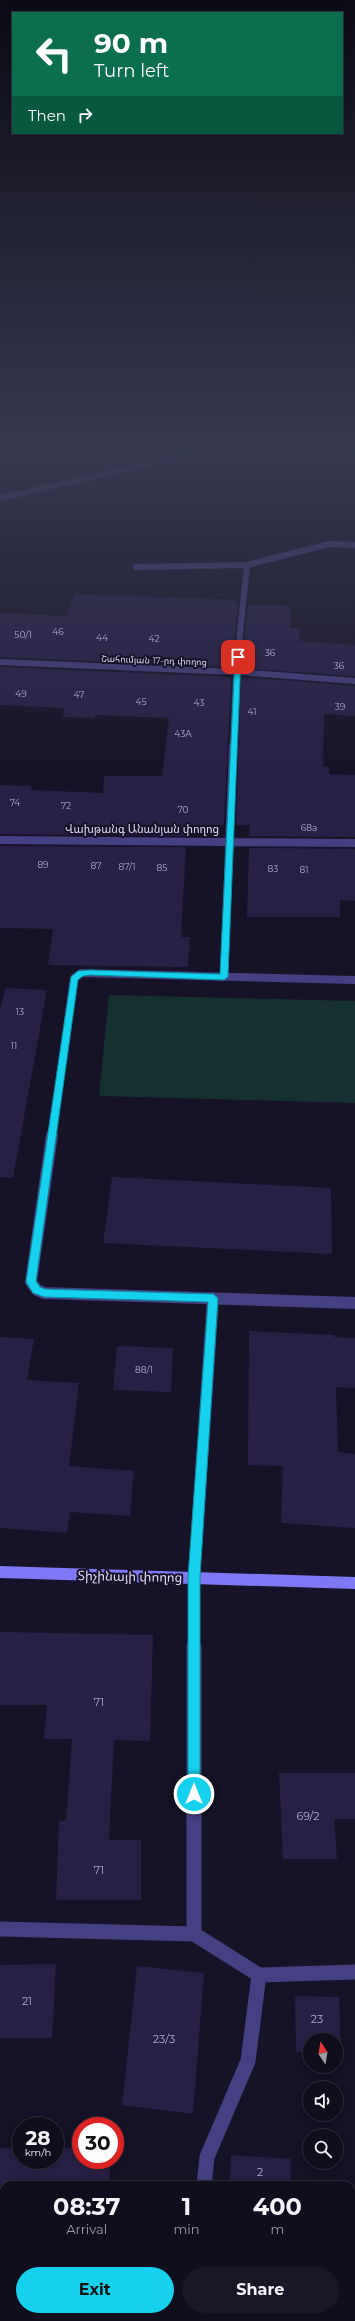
<!DOCTYPE html>
<meta charset="utf-8">
<style>
:root{--surface:#100e1d;--page:#191726;--text:#f1f3f6;--muted:#9c9ca4;--line:#302e3b;--accent:#15d1ee}
body{margin:0;font-family:Montserrat,"Noto Sans Armenian",sans-serif;background:var(--page);color:var(--text);height:100vh;display:flex;flex-direction:column;font-size:15px;white-space:nowrap}
*{box-sizing:border-box;margin:0}
p{font-size:13px;color:var(--muted)}
.icon{flex:none;width:22px;height:22px;fill:none;stroke:currentColor;stroke-width:2;stroke-linecap:round;stroke-linejoin:round}
.map{position:relative;flex:1;overflow:hidden}
.drawer{position:absolute;left:0px;top:2181px;width:355px;height:140px;display:flex;flex-direction:column;background:var(--surface);border-radius:12px 12px 0 0;box-shadow:0 2px 10px #0003,0 0 0 1px var(--line)}
.drawer>*{flex:none}
.top-card{position:absolute;left:12px;top:12px;width:331px;height:122px;border-radius:0px;box-shadow:0 2px 10px #0003,0 0 0 1px var(--line);background:#0b6e4f;color:#fff;overflow:hidden}
.needle{width:26px;rotate:348deg}
.buttons{position:absolute;left:303px;top:2033px;display:grid;gap:8px}
.buttons a{display:grid;place-items:center;width:40px;height:40px;border-radius:50%;background:var(--surface);box-shadow:0 2px 10px #0003,0 0 0 1px var(--line);font-size:20px}
.speed{position:absolute;left:12px;top:2117px;display:flex;gap:8px;font-size:20px;font-weight:700;text-align:center}
.speed>*{display:grid;place-content:center;width:52px;height:52px;border-radius:50%;background:var(--surface);box-shadow:0 2px 10px #0003,0 0 0 1px var(--line);line-height:1}
.speed small{font-size:10px;font-weight:400}
.speed .limit{border:6px solid #d22;background:#fff;color:#111}
.pin{position:absolute;display:grid;place-items:center;width:34px;height:34px;color:#fff;margin:-17px;border-radius:8px;box-shadow:0 2px 6px #0006}
.me{position:absolute;width:44px;margin:-22px;rotate:0deg;stroke-linejoin:round;filter:drop-shadow(0 0 3px #0008)}
.turn{display:flex;align-items:center;gap:14px;height:84px;padding:0 16px;font-size:18px}
.turn .icon{width:52px;height:52px;stroke-width:2.5}
.turn b{display:block;font-size:28px;line-height:34px}
.then{display:flex;align-items:center;height:38px;padding:0 16px;background:#0003;gap:8px;font-size:15px}
.eta{display:flex;justify-content:space-evenly;align-items:center;height:68px;text-align:center}
.eta b{font-size:24px;font-weight:700;line-height:28px}
.button{display:flex;gap:8px;margin-top:auto;padding:8px 16px}
.button a{flex:1;height:46px;border-radius:24px;background:var(--accent);color:#111;font-size:16px;font-weight:700;line-height:46px;text-align:center}
.button a+a{background:var(--page);color:var(--text)}
.map>svg:first-child{display:block}
.green{fill:#153030}
.building{fill:#281f46}
.lines{fill:none;stroke-linecap:round;stroke-linejoin:round}
.lane{stroke:#454082;stroke-width:15}
.street-far3{stroke:#454082;stroke-width:6}
.street-far2{stroke:#454082;stroke-width:8}
.street-far1{stroke:#454082;stroke-width:12}
.street{stroke:#454082;stroke-width:15}
.secondary{stroke:#7f78f5;stroke-width:12}
.route{fill:#15d1ee;stroke:#0e889b}
.labels{text-anchor:middle;dominant-baseline:central;stroke-width:4;stroke-linejoin:round;paint-order:stroke}
.number-label{font-size:9px;fill:#b1abce}
.far-street-label{font-size:9px;fill:#dfdafc;stroke:#161227}
.street-label{font-size:11px;fill:#dfdafc;stroke:#161227}
.near-number-label{font-size:11px;fill:#b1abce}
.near-street-label{font-size:13px;fill:#dfdafc;stroke:#161227}
</style>
<div class="map">
<svg width="355" height="2321" viewBox="0 0 355 2321">
<rect width="100%" height="100%" fill="#161227"/>
<path class="green" d="M109 995 355 1001V1103L99 1096Z"/>
<path class="building" d="M74 594 236 600V604H238L232 667 0 657V613L67 616Z
M248 605 290 606V628H300L299 641 355 645V676L241 668Z
M0 667 231 677 224 825H187V836L0 834V785L32 786 31 790 103 793 104 776H162L169 718 95 715V718L63 717 64 708 0 705Z
M241 677 355 686V716L324 714 323 767H329V774L355 775V837L249 836 250 825H236Z
M0 846 186 847 181 937H190L188 967 48 965 53 929 0 928Z
M249 848 355 849V901L340 900V917H247Z
M5 988 47 990 13 1178 0 1177V1011Z
M112 1177 331 1188 332 1254 103 1243Z
M249 1331 334 1335V1337L355 1338V1388L336 1387 338 1452 355 1454V1528L281 1523 283 1466 248 1465Z
M0 1337 34 1339 27 1380 79 1383 69 1466 134 1471 130 1516 70 1512 67 1533 0 1528Z
M117 1346 173 1348 171 1392 113 1390Z
M0 1632 153 1635 150 1741 114 1740 109 1840H141V1900H56L59 1821H66L72 1739H44L47 1705H0Z
M279 1773H355V1819H334L337 1859H283Z
M56 1964 52 2038H0V1965Z
M137 1966 204 1973 193 2114 122 2105Z
M295 1996 339 1997 341 2054H336V2040H310V2053L296 2052Z
M81 2147V2160H110V2185H0V2148H21V2160H55V2148Z
M231 2155 291 2159 290 2185H230Z"/>
<g class="lines">
<path class="lane" d="M204 2185 207 2157 248 2061 259 1975
M188 2317V2321"/>
<path class="street-far3" d="M0 498 196 453 218 450
M136 567 247 565 329 544 355 545
M0 662 236 672 355 681
M233 747 236 672 247 565"/>
<path class="street-far2" d="M0 840 355 843
M224 977 233 746
M52 1136 74 978 81 973 355 980"/>
<path class="street-far1" d="M52 1135 31 1282 37 1290 44 1293 355 1303
M194 1648V1577L213 1298"/>
<path class="street" d="M194 1647V1934
M0 1929 194 1934
M194 1934 259 1975 355 1972"/>
<path class="secondary" d="M0 1572 355 1583"/>
</g>
<linearGradient id="sky" x2="0" y2="1"><stop stop-color="#0c0a15"/><stop offset="0.58" stop-color="#363952"/><stop offset="1" stop-color="#363952" stop-opacity="0"/></linearGradient>
<rect width="355" height="775" fill="url(#sky)"/>
<path class="route" d="M238 655 241 657 228 977 224 980 90 975 83 976 78 980 36 1281 40 1287 45 1289 213 1294 218 1298 200 1577V1794L199 1799 194 1800 190 1799 188 1794V1577L208 1302 44 1297 33 1293 26 1282 71 977 78 971 90 970 220 974 235 657Z"/>
<g class="labels">
<g class="number-label">
<text x="58" y="631">46</text>
<text x="23" y="634">50/1</text>
<text x="102" y="637">44</text>
<text x="154" y="638">42</text>
<text x="270" y="652">36</text>
<text x="339" y="665">36</text>
<text x="21" y="693">49</text>
<text x="79" y="694">47</text>
<text x="141" y="701">45</text>
<text x="199" y="702">43</text>
<text x="340" y="706">39</text>
<text x="252" y="711">41</text>
<text x="183" y="733">43A</text>
<text x="15" y="802">74</text>
<text x="66" y="805">72</text>
<text x="183" y="809">70</text>
<text x="309" y="827">68a</text>
<text x="43" y="864">89</text>
<text x="96" y="865">87</text>
<text x="127" y="866">87/1</text>
<text x="162" y="867">85</text>
<text x="273" y="868">83</text>
<text x="304" y="869">81</text>
<text x="20" y="1011">13</text>
<text x="14" y="1045">11</text>
<text x="144" y="1369">88/1</text>
</g>
<g class="far-street-label">
<text transform="translate(154 660) rotate(2)">Շահումյան 17-րդ փողոց</text>
</g>
<g class="street-label">
<text x="142" y="829">Վախթանգ Անանյան փողոց</text>
</g>
<g class="near-number-label">
<text x="99" y="1702">71</text>
<text x="308" y="1816">69/2</text>
<text x="99" y="1870">71</text>
<text x="27" y="2001">21</text>
<text x="317" y="2019">23</text>
<text x="164" y="2039">23/3</text>
<text x="260" y="2172">2</text>
</g>
<g class="near-street-label">
<text transform="translate(130 1576) rotate(1)">Տիչինայի փողոց</text>
</g>
</g>
</svg>
<div class="buttons">
<a><svg class="needle" viewBox="-14 -14 28 28"><path d="M0-13l5 13h-10z" fill="#e53935"/><path d="M0 13l5-13h-10z" fill="#9c9ca4"/></svg></a>
<a><svg class="icon" aria-label="sound" viewBox="0 0 24 24"><path d="M4 9h4l5-4v14l-5-4H4zM17 9q2 3 0 6"/></svg></a>
<a><svg class="icon" aria-label="search" viewBox="0 0 24 24"><circle cx="10" cy="10" r="6"/><path d="M15 15l6 6"/></svg></a>
</div>
<div class="speed"><div>28<small>km/h</small></div><div class="limit">30</div></div>
<div class="pin" style="left:238px;top:657px;background:#d93025"><svg class="icon" aria-label="arrive" viewBox="0 0 24 24"><path d="M6 21V4h12l-3 4 3 4H6"/></svg></div>
<svg class="me" style="left:194px;top:1794px" viewBox="-20 -20 40 40"><circle r="17" fill="#15d1ee" stroke="#fff" stroke-width="3"/><path d="M0-11L8 9 0 5-8 9z" fill="#fff"/></svg>
<div class="top-card">
<div class="turn"><svg class="icon" aria-label="left" viewBox="0 0 24 24"><path d="M17 20v-9H6M10 6l-5 5 5 5"/></svg><div><b>90 m</b>Turn left</div></div>
<div class="then">Then<svg class="icon" aria-label="right" viewBox="0 0 24 24"><path d="M7 20v-9h11M14 6l5 5-5 5"/></svg></div>
</div>
<section class="drawer">
<div class="eta">
<div><b>08:37</b><p>Arrival</p></div>
<div><b>1</b><p>min</p></div>
<div><b>400</b><p>m</p></div>
</div>
<div class="button"><a>Exit</a><a>Share</a></div>
</section>
</div>
